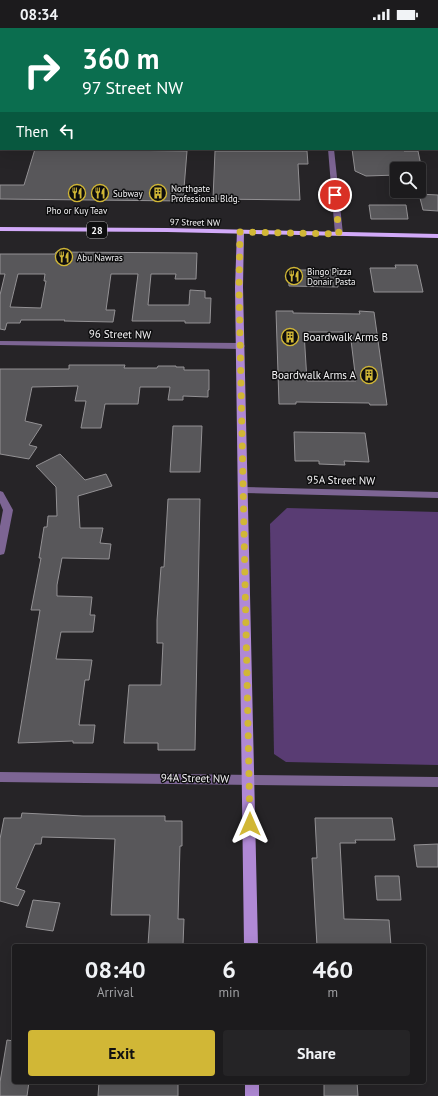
<!DOCTYPE html>
<style>
:root{--surface:#1c1b1d;--page:#252426;--text:#f1f3f6;--muted:#a0a1a4;--line:#3a393b;--accent:#d1b736}
body{margin:0;font-family:"PT Sans",sans-serif;background:var(--page);color:var(--text);height:100vh;display:flex;flex-direction:column;font-size:15px;white-space:nowrap}
*{box-sizing:border-box;margin:0}
p{font-size:13px;color:var(--muted)}
.icon{flex:none;width:22px;height:22px;fill:none;stroke:currentColor;stroke-width:2;stroke-linecap:round;stroke-linejoin:round}
.map{position:relative;flex:1;overflow:hidden}
.sheet{position:absolute;left:12px;top:916px;width:414px;height:140px;display:flex;flex-direction:column;background:var(--surface);border-radius:4px;box-shadow:0 4px 16px #0002,0 0 0 1px var(--line)}
.sheet>*{flex:none}
.top-card{position:absolute;left:0px;top:0px;width:438px;height:122px;box-shadow:0 4px 16px #0002,0 0 0 1px var(--line);background:#0b6e4f;color:#fff;overflow:hidden}
.fabs{position:absolute;left:390px;top:134px;display:grid;gap:8px}
.fabs a{display:grid;place-items:center;width:36px;height:36px;border-radius:4px;background:var(--surface);box-shadow:0 4px 16px #0002,0 0 0 1px var(--line);font-size:20px}
.pin{position:absolute;display:grid;place-items:center;width:34px;height:34px;color:#fff;margin:-17px;border:2px solid #fff;border-radius:50%;box-shadow:0 1px 4px #0007}
.me{position:absolute;width:44px;margin:-22px;rotate:0deg;stroke-linejoin:round;filter:drop-shadow(0 0 3px #0008)}
.turn{display:flex;align-items:center;gap:14px;height:84px;padding:0 16px;font-size:18px}
.turn .icon{width:52px;height:52px;stroke-width:2.5}
.turn b{display:block;font-size:28px;line-height:34px}
.then{display:flex;align-items:center;height:38px;padding:0 16px;background:#0003;gap:8px;font-size:15px}
.eta{display:flex;justify-content:space-evenly;align-items:center;height:68px;text-align:center}
.eta b{font-size:24px;font-weight:800;line-height:28px}
.button{display:flex;gap:8px;margin-top:auto;padding:8px 16px}
.button a{flex:1;height:46px;border-radius:4px;background:var(--accent);color:#111;font-size:16px;font-weight:800;line-height:46px;text-align:center}
.button a+a{background:var(--page);color:var(--text)}
.status{display:flex;justify-content:space-between;align-items:center;height:28px;padding:0 20px;background:var(--surface);direction:ltr}
.status svg{height:11px;fill:currentColor}
.map>svg:first-child{display:block}
.green{fill:#593c73}
.building{fill:#58575a;stroke:#939194;fill-rule:evenodd}
.lines{fill:none;stroke-linecap:round;stroke-linejoin:round}
.street{fill:#7d6594;fill-rule:evenodd}
.secondary{fill:#b089d5;fill-rule:evenodd}
.primary{fill:#d2aaf9;fill-rule:evenodd}
.route{stroke:#d1b736;stroke-width:7;stroke-dasharray:0 12.6}
.labels{text-anchor:middle;dominant-baseline:central;stroke-width:3;stroke-linejoin:round;paint-order:stroke}
.far-poi-label{font-size:9px;fill:#f5f4f6;stroke:#0e0e0f;text-anchor:start}
.far-street-label{font-size:9px;fill:#f5f4f6;stroke:#0e0e0f}
.shield{fill:#0e0e0f;stroke:#b0afb1;stroke-width:1}
.shield-label{font-size:10px;font-weight:bold;fill:#f5f4f6}
.street-label{font-size:11px;fill:#f5f4f6;stroke:#0e0e0f}
.poi-label{font-size:11px;fill:#f5f4f6;stroke:#0e0e0f;text-anchor:start}
</style>
<div class="status"><b>08:34</b><svg viewBox="0 0 49 12"><path d="M0 12V9h3v3zM5 12V6h3v6zM10 12V3h3v9zM15 12V0h3v12zM26 1h20v11H26zM47 4h2v5h-2z"/></svg></div>
<div class="map">
<svg width="438" height="1068" viewBox="0 0 438 1068">
<rect width="100%" height="100%" fill="#262427"/>
<path class="green" d="M287 480 438 484V737L286 734 274 726 270 496Z"/>
<path class="building" d="M35 121 187 123 183 173 0 171V157H24Z
M352 121H404V123H418L423 147H419V141H397V147L366 148 355 143Z
M215 123H307L308 136H298L300 172 213 171Z
M419 166 438 167V183L423 182Z
M369 177H406L408 191H371Z
M56 224 197 225 196 251H175L176 246H151L148 277H189L190 262 205 263V270H211L210 295H185V293H132L138 246H111L106 282H115L113 294 64 293 65 292H21L20 295H7L5 302 0 301V267L5 246H0V226H55ZM18 246H45L44 253H46L41 280 10 279Z
M395 237H417L423 264H374L370 240H396Z
M288 242H336L338 259 289 258Z
M276 283H293V285L360 286 359 283 374 284 387 377H370L369 375 296 374V376H279ZM304 304H350L356 353H307Z
M69 337H125L124 340H157L158 338H176V339H184V342H209V362H208V369L183 368V372H168L170 359H140L138 376H105L101 400H81L86 373H75L78 358 32 359 25 393 42 397 29 417 37 419 29 431 0 426V341H69Z
M173 398H202L200 444H170Z
M294 404 365 405 369 434 344 433 345 437 319 436V433H295Z
M60 426 85 452 106 446 112 458 78 468 80 500H103L100 515 111 516 109 531 62 530 57 557V568L92 569 90 587H95L93 604H61L56 631 92 632 89 652H85L79 697H95L93 715H73V713L18 715 40 582H31L41 530H39L44 499H47L48 488H57L56 459 36 438Z
M168 471H200L195 722H158V715H124L129 657H161L163 615H157V592L161 539H164Z
M22 785 83 788H165V793H182V818H180L178 891H184L183 917H148L150 887H111L115 811 42 809 41 816H35L16 860 25 863 18 878 0 873V811L4 790H21Z
M315 790H392L395 812H355L356 815H340L344 891 389 892 391 918H317L312 830H317Z
M438 816V839H417L414 817Z
M375 848H399L401 872H377Z
M33 872 60 875 53 903 26 899Z
M7 1012 14 1013V1054H29L27 1068H0V1054Z
M99 1054H178V1068H98Z
M324 1054H357L358 1068H324Z"/>
<g class="lines">
<path class="street" d="M313 0H319V1H313Z
M0 30H1V34H0Z
M437 34H438V38H437Z
M0 107H1V111H0Z
M437 112H438V116H437Z
M328 121H334L343 206 339 208 335 206Z
M0 313 241 315 245 318 241 321 0 317Z
M243 459 438 464V470L243 465 238 462Z
M0 463 3 464 13 482 5 523 4 526 0 527V498L3 482 0 475Z
M0 744 438 749V759L0 754Z"/>
<path class="secondary" d="M237 202H240L244 204 243 259 258 918H244L235 259Z
M245 1054H259V1068H245Z"/>
<path class="primary" d="M0 199 167 200 438 206V210L167 204 0 203Z"/>
</g>
<g class="lines">
<path class="route" d="M250 796 239 259 240 204 339 206 335 167"/>
</g>
<defs>
<g id="restaurant-ring" transform="scale(0.9)"><circle r="9.5" fill="#0e0e0f" stroke="#d1b736" stroke-width="1.5"/><path d="M-5-6h1v4h1v-4h1v4h1v-4h1v5L-1.5 .5V6h-2V.5L-5-1ZM5-6V6H3V1.5H1.5Q1.5-4 5-6Z" fill="#d1b736"/></g>
<g id="building-ring" transform="scale(0.9)"><circle r="9.5" fill="#0e0e0f" stroke="#d1b736" stroke-width="1.5"/><path d="M-4-6H4V6H1V3H-1V6H-4ZM-2.5-4.3h1.7v1.8h-1.7ZM.8-4.3h1.7v1.8H.8ZM-2.5-1h1.7V.8h-1.7ZM.8-1h1.7V.8H.8Z" fill="#d1b736"/></g>
</defs>
<g fill-rule="evenodd">
<use href="#restaurant-ring" x="77" y="165"/>
<use href="#restaurant-ring" x="100" y="165"/>
<use href="#building-ring" x="158" y="165"/>
<use href="#restaurant-ring" x="64" y="229"/>
<use href="#restaurant-ring" x="294" y="248"/>
<use href="#building-ring" x="290" y="309"/>
<use href="#building-ring" x="369" y="347"/>
</g>
<g class="labels">
<g class="far-poi-label">
<text x="171" y="160">Northgate<tspan x="171" dy="10">Professional Bldg.</tspan></text>
<text x="113" y="165">Subway</text>
<text x="77" y="182" text-anchor="middle">Pho or Kuy Teav</text>
<text x="77" y="229">Abu Nawras</text>
<text x="307" y="243">Bingo Pizza<tspan x="307" dy="10">Donair Pasta</tspan></text>
</g>
<g class="far-street-label">
<text transform="translate(195 194) rotate(1)">97 Street NW</text>
</g>
<rect class="shield" x="87" y="194" width="20" height="16" rx="3"/>
<g class="shield-label">
<text x="97" y="202">28</text>
</g>
<g class="street-label">
<text transform="translate(120 306) rotate(1)">96 Street NW</text>
<text transform="translate(341 452) rotate(1)">95A Street NW</text>
<text transform="translate(195 750) rotate(1)">94A Street NW</text>
</g>
<g class="poi-label">
<text x="303" y="309">Boardwalk Arms B</text>
<text x="356" y="347" text-anchor="end">Boardwalk Arms A</text>
</g>
</g>
</svg>
<div class="fabs">
<a><svg class="icon" aria-label="search" viewBox="0 0 24 24"><circle cx="10" cy="10" r="6"/><path d="M15 15l6 6"/></svg></a>
</div>
<div class="pin" style="left:335px;top:167px;background:#d93025"><svg class="icon" aria-label="arrive" viewBox="0 0 24 24"><path d="M6 21V4h12l-3 4 3 4H6"/></svg></div>
<svg class="me" style="left:250px;top:796px" viewBox="-20 -20 40 40"><path d="M0-17L14 15 0 8-14 15z" fill="#d1b736" stroke="#fff" stroke-width="4"/></svg>
<div class="top-card">
<div class="turn"><svg class="icon" aria-label="right" viewBox="0 0 24 24"><path d="M7 20v-9h11M14 6l5 5-5 5"/></svg><div><b>360 m</b>97 Street NW</div></div>
<div class="then">Then<svg class="icon" aria-label="left" viewBox="0 0 24 24"><path d="M17 20v-9H6M10 6l-5 5 5 5"/></svg></div>
</div>
<section class="sheet">
<div class="eta">
<div><b>08:40</b><p>Arrival</p></div>
<div><b>6</b><p>min</p></div>
<div><b>460</b><p>m</p></div>
</div>
<div class="button"><a>Exit</a><a>Share</a></div>
</section>
</div>
